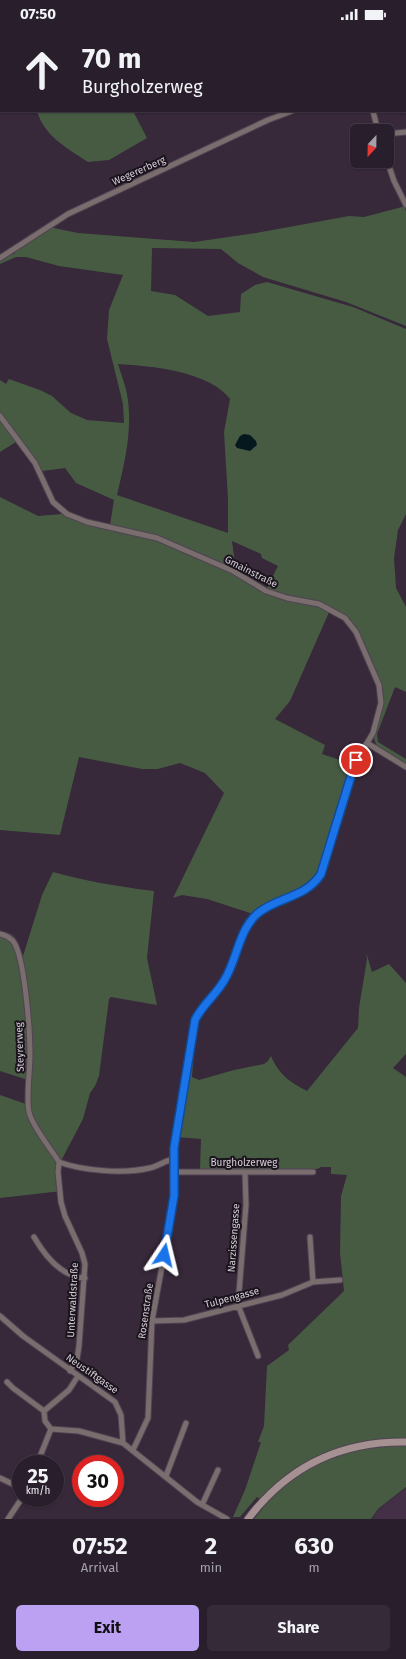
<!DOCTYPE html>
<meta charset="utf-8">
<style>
:root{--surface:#291e2c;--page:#352b38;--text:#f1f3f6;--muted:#a5a2a9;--line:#453c48;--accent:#bca0f2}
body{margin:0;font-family:"Fira Sans",sans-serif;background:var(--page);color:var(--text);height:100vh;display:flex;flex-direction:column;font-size:15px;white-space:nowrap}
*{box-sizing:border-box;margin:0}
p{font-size:13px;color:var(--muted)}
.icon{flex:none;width:22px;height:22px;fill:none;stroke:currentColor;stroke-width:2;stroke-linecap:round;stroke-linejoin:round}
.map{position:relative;height:1491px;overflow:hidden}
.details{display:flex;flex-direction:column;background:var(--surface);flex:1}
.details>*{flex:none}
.guide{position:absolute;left:0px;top:0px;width:406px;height:84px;box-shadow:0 1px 3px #0004,0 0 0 1px var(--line);background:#291e2c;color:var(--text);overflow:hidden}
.needle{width:26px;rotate:202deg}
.fabs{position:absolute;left:350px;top:96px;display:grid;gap:8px}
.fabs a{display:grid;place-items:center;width:44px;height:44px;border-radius:6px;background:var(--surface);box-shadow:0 1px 3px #0004,0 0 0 1px var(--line);font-size:20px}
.speed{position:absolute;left:12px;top:1427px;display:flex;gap:8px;font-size:20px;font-weight:700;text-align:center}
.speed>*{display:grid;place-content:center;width:52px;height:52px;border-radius:50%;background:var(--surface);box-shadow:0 1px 3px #0004,0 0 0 1px var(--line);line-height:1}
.speed small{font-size:10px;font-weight:400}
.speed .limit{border:6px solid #d22;background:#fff;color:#111}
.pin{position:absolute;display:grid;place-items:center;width:34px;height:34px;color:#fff;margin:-17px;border:2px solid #fff;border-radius:50%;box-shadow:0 1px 4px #0007}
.me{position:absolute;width:44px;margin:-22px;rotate:10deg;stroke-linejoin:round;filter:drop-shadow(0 0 3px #0008)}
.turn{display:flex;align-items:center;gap:14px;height:84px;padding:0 16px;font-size:18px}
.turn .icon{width:52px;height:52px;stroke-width:2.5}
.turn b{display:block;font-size:28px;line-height:34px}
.eta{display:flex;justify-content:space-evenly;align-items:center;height:68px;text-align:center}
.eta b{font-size:24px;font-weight:700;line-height:28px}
.primary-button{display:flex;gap:8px;margin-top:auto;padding:8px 16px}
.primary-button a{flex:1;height:46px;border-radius:6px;background:var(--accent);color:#111;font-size:16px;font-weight:700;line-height:46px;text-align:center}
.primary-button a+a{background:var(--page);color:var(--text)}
.status{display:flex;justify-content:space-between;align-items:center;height:28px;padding:0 20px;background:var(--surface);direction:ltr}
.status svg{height:11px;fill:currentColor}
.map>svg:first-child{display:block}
.built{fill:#433047}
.green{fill:#475b43;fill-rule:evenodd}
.water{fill:#05181e}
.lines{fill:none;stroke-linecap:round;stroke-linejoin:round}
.street-casing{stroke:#514354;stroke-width:7}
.secondary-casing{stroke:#514354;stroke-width:9}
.street{stroke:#7a6d6e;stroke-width:5}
.secondary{stroke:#a59092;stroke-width:7}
.route-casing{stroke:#114b97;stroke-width:10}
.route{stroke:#1a73e8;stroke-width:7}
.labels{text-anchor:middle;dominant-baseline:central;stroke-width:4;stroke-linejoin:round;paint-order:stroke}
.street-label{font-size:10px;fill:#d8ceda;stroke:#1a141c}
</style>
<div class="status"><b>07:50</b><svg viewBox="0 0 49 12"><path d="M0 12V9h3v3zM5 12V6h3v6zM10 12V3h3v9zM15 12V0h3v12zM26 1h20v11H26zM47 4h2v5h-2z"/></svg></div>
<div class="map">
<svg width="406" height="1491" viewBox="0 0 406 1491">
<rect width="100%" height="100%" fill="#37283a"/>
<path class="built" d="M406 1460V1491H372L378 1482Z"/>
<path class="green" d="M13 0H183L182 1Z
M37 83H133L147 110 109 132 88 134C67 120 44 108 37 83Z
M404 178 406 183V298L346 274 263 249 238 235 221 221 152 220 151 263 175 267 208 288 240 284 241 266 255 257 267 254 353 279 406 301V486L398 502 394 530 396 560 406 579V664L395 659 377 706 378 714 406 731V737C396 731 379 725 375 714 371 704 383 684 383 672 384 656 363 609 353 596 349 591 342 585 337 582 315 569 290 569 266 562L278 538 262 530 261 526 232 513 235 535 227 539 161 509 110 497 114 472 76 455 65 440 42 443 32 427 0 385V352L6 356 9 351 40 362 52 368 71 385 87 392 124 395 123 376 107 311 109 282 123 247 59 238 26 229H16L0 236V232L11 226H14L16 222 53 198 54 200 78 205 194 214 256 205 349 188 364 189 402 179ZM118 336C151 338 209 343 230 371L224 404 228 471V505L117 467C125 433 133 401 127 366 125 356 121 346 118 336Z
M0 393 16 414 0 424Z
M0 469 38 488 62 486 82 495 160 514 234 546 261 564 269 567 330 582 290 673 275 691 325 717 322 726 352 736 323 834C311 869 279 868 253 886L207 871 182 867 173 870 224 765 205 745 180 735 158 741H142L79 729 60 807 0 802Z
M53 844C86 853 120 859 154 863L147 930 157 977 111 969 109 971 99 1048 95 1058 90 1065 83 1091 62 1131 60 1144 62 1163 0 1170V1067L26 1076 28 1052 0 1043V904C18 904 17 915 23 928L42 867Z
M366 924 372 944 389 936 406 955V1026L393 1040 406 1049V1459L378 1481 371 1491H254L267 1475 257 1469 240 1489H233L245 1462 261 1414H258L264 1398 267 1338 289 1322 288 1317 344 1263 340 1225 341 1168 347 1147 331 1146V1139H321L317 1141H200L201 1111 177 1109 196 997 192 1049 199 1052 234 1042 264 1036 268 1033 271 1028C279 1047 290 1054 307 1063L358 1000 359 980 367 931Z"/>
<path class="water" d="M244 406 250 407 256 413 257 417 250 423 237 420 235 417 240 408Z"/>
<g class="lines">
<g class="street-casing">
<path id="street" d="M320 0 321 1
M388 1V0
M373 83 378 103
M387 106 406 104
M387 132 394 153 406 177
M0 230 68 186 268 92 292 83
M0 388 35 435 53 474 67 486 87 494 157 510 233 543 266 563 287 570 319 576 345 590 356 604 379 657 381 675 373 705 367 715 361 723 353 742 321 846C306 870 277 869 257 886 239 902 237 931 225 951 217 966 202 977 195 992L174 1120V1168L171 1189 152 1293 148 1390 133 1422
M367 715 406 739
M0 906C5 907 9 909 13 913 25 928 30 1005 30 1027 30 1044 26 1068 29 1084 32 1098 51 1121 59 1134
M59 1134 58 1144 61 1174 65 1188 82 1225 85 1236 79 1318 77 1331 70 1343
M59 1134C83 1143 124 1146 150 1140 158 1138 165 1133 173 1131
M174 1144H313
M245 1144 246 1177 238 1277 258 1328
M34 1209C45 1228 62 1249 85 1250
M310 1209 313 1254
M0 1288 23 1308 115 1374 121 1387 123 1415
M152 1293 184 1292 282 1267 313 1254 340 1252
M7 1354 13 1360 44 1383
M51 1401 79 1403 123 1415 197 1474 227 1491
M51 1401 45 1393 44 1383 69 1362 78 1348
M37 1436 51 1401
M166 1448 186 1395
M0 1450 21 1460
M202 1477 218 1442
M8 1491 22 1470"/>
</g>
<g class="secondary-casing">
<path id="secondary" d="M248 1491C288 1438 340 1413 406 1414"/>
</g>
<use href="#street" class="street"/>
<use href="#secondary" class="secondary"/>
</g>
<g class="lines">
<g class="route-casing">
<path id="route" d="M164 1227 174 1168V1120L195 992C202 977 217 966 225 951 237 931 239 902 257 886 277 869 306 870 321 846L356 732"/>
</g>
<use href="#route" class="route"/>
</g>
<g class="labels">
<g class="street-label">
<text transform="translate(139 143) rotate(-24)">Wegererberg</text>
<text transform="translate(251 544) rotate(27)">Gmainstraße</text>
<text transform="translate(20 1019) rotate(-92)">Steyrerweg</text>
<text x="244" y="1135">Burgholzerweg</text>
<text transform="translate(234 1210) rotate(-86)">Narzissengasse</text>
<text transform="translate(232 1270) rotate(-15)">Tulpengasse</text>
<text transform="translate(73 1272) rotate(-87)">Unterwaldstraße</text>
<text transform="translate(146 1283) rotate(-82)">Rosenstraße</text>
<text transform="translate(92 1346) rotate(35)">Neustiftgasse</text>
</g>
</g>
</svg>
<div class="fabs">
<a><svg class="needle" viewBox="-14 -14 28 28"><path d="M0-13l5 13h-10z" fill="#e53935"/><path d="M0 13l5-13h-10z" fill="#a5a2a9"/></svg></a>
</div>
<div class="speed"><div>25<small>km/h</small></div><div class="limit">30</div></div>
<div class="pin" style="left:356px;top:732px;background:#d93025"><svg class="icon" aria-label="arrive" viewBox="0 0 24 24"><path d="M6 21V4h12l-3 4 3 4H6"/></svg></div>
<svg class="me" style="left:164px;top:1227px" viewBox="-20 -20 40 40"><path d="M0-17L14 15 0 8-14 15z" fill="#1a73e8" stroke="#fff" stroke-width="4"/></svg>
<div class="guide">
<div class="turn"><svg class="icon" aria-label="ahead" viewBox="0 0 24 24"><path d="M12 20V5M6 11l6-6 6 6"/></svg><div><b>70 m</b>Burgholzerweg</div></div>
</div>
</div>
<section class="details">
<div class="eta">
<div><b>07:52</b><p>Arrival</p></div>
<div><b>2</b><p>min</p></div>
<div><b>630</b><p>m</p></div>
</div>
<div class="primary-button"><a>Exit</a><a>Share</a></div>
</section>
